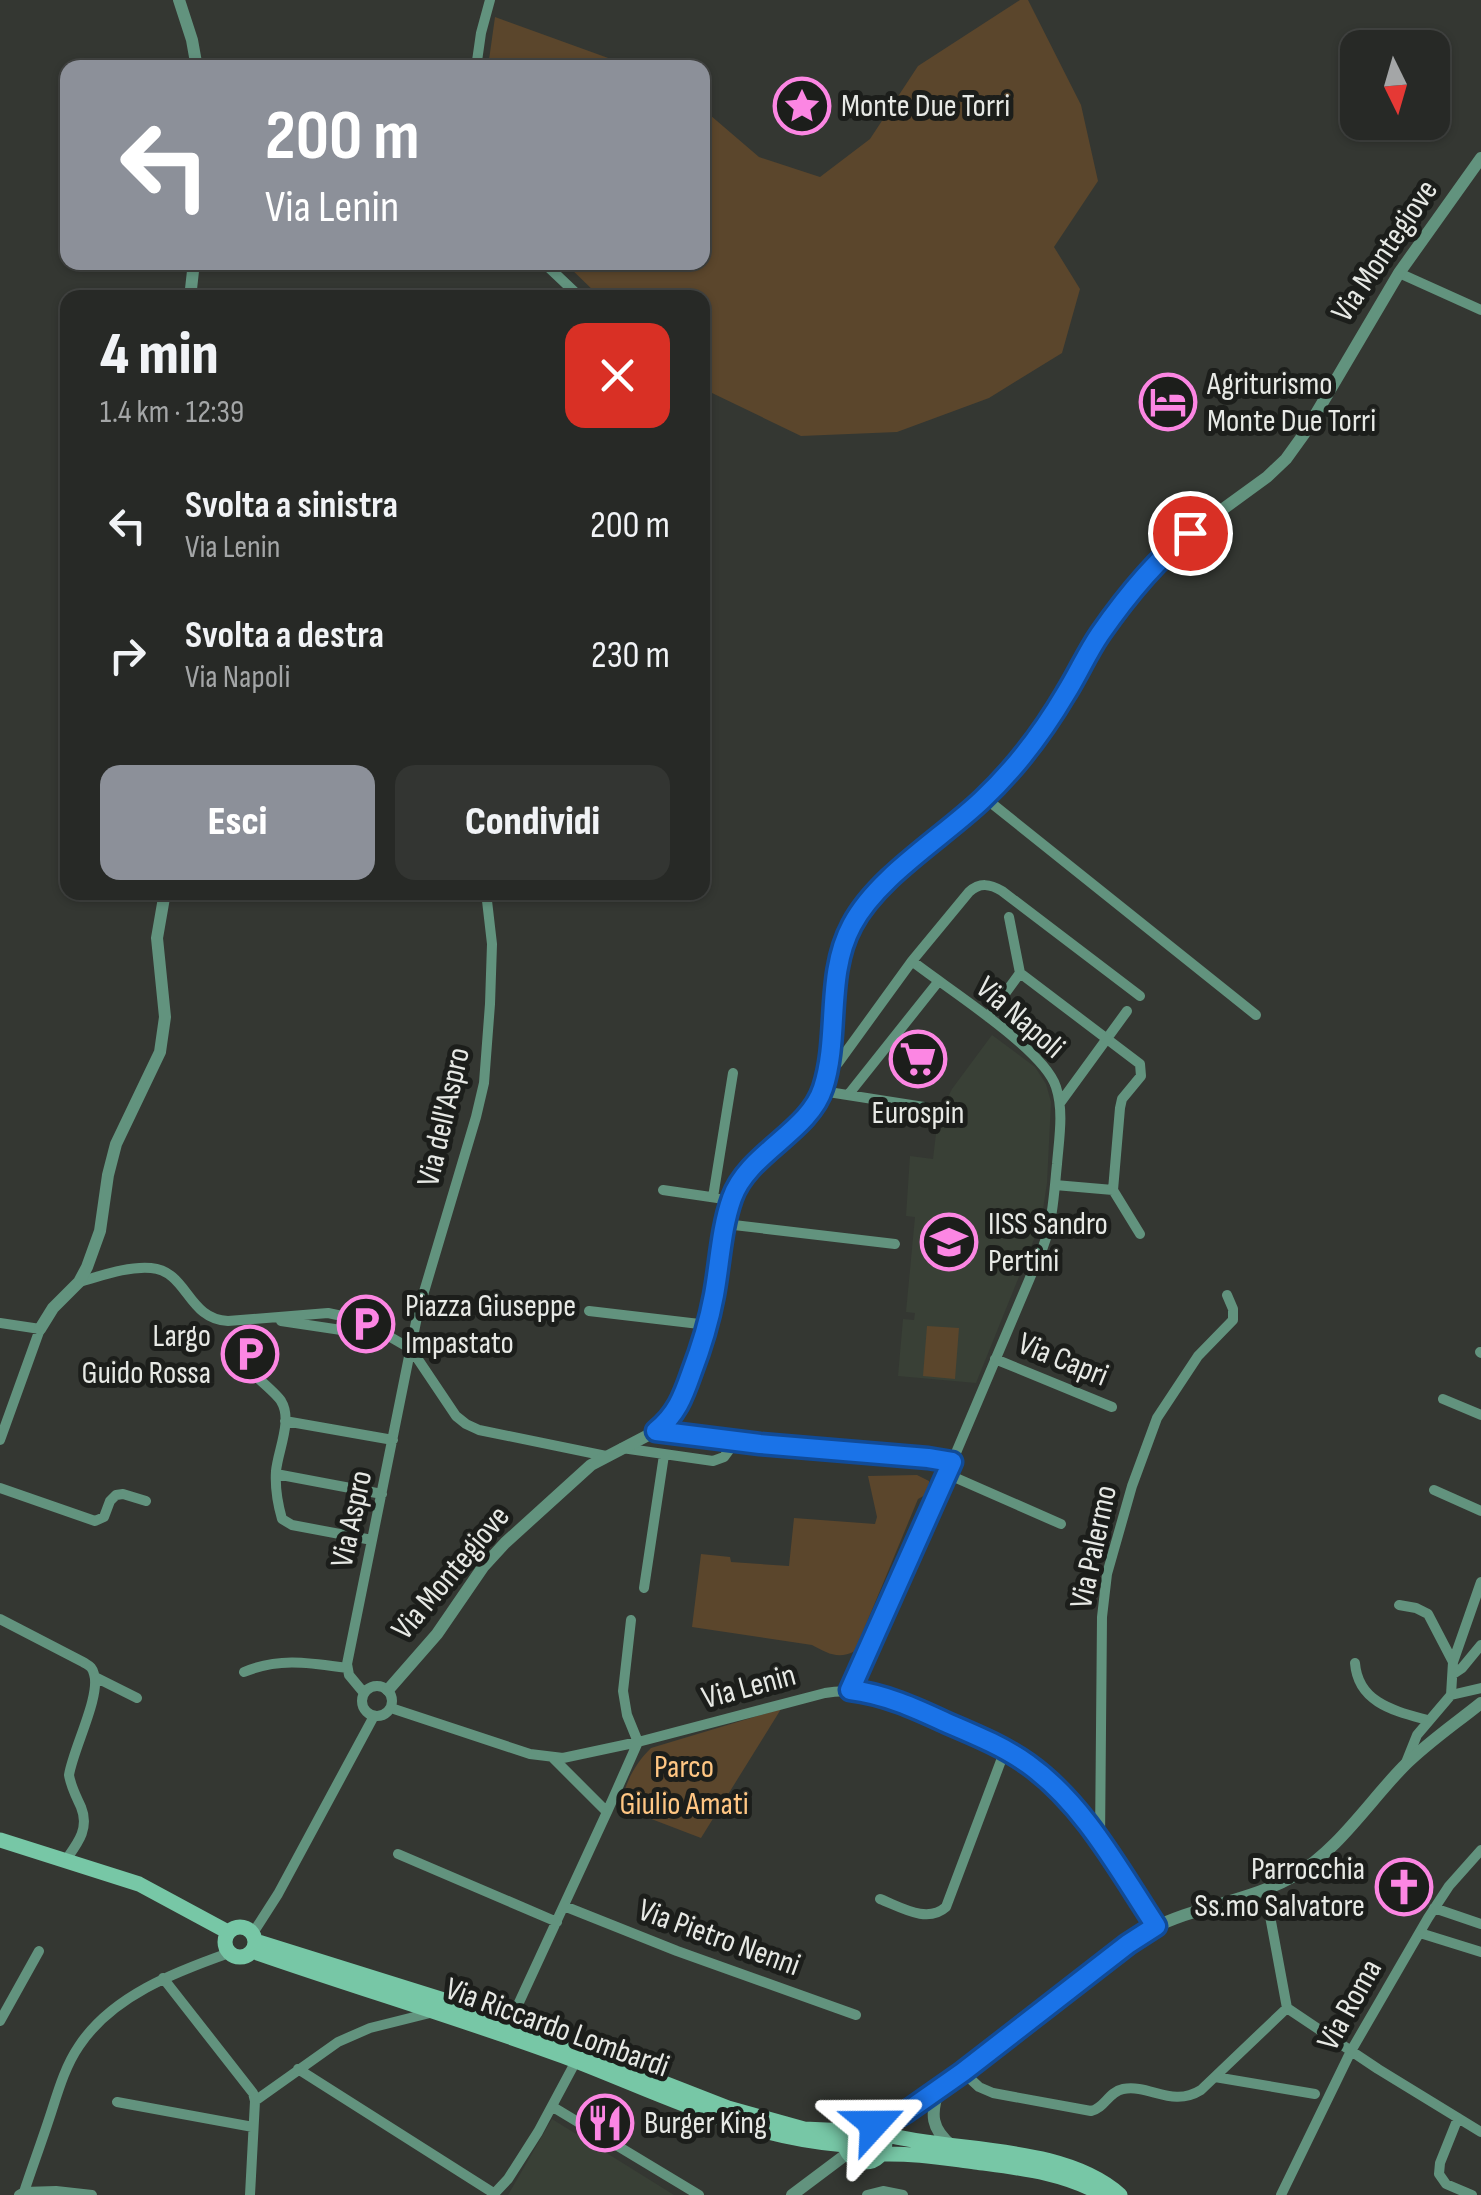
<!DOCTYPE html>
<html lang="it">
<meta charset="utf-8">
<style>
:root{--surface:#272926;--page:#333532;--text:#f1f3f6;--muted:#a4a6a7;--line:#434543;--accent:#8c9099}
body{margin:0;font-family:"Sofia Sans Condensed",sans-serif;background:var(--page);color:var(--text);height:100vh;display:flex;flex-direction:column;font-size:38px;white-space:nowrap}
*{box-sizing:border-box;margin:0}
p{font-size:32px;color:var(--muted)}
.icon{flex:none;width:55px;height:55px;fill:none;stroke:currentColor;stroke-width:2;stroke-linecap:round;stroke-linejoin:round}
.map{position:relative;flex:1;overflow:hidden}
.sheet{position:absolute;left:60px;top:290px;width:650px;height:610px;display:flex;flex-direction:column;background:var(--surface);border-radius:20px;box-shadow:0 2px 8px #0004,0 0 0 2px var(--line)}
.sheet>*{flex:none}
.guide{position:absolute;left:60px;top:60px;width:650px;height:210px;border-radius:20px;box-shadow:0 2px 8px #0004,0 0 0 2px var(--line);background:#8c9099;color:#fff;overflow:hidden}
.needle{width:65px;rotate:175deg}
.tools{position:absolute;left:1340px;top:30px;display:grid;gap:20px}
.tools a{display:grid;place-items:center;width:110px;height:110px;border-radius:20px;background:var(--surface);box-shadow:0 2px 8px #0004,0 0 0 2px var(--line);font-size:50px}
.pin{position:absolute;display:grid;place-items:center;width:85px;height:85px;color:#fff;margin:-42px;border:5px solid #fff;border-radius:50%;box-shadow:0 2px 10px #0007}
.me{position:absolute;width:110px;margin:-55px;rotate:66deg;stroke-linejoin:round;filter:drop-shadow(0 0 8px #0008)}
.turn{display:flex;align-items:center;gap:35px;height:210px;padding:0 40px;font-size:45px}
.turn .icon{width:130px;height:130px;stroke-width:2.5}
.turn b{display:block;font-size:70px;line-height:85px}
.round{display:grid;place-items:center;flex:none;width:105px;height:105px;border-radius:20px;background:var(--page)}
.summary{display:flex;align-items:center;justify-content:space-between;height:170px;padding:0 40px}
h1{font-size:60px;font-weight:800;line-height:75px}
.button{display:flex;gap:20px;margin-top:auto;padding:20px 40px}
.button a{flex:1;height:115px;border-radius:20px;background:var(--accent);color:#fff;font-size:40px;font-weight:800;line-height:115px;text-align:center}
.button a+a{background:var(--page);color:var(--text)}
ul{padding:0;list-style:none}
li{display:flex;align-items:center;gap:30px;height:130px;padding:0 40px}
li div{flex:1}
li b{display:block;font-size:38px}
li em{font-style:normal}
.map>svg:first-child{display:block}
.built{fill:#394036}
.green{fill:#5b462c}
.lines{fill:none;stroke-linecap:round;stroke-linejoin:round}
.minor{stroke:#62937e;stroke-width:10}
.tertiary{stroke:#62937e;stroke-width:12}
.secondary{stroke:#77c7a6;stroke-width:15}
.route-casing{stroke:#114b97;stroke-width:25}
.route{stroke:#1a73e8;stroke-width:18}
.labels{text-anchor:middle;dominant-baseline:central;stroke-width:10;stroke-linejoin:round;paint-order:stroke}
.poi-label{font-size:32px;fill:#e7e9e5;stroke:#1c1e1b;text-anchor:start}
.street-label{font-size:32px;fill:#e7e9e5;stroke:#1c1e1b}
.park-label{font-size:32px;fill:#ffc683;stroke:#1c1e1b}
</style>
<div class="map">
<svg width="1481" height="2195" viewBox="0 0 1481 2195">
<rect width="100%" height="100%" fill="#343732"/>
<path class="built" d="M992 1035 1035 1067 1046 1084 1051 1102 1047 1183 1041 1222 976 1383 898 1376 903 1319 914 1320 915 1313 906 1312 915 1217 906 1216 910 1156 933 1159 938 1117 952 1089Z
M552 2119 674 2195H508Z"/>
<path class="green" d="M1020 0H1028L1081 105 1098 181 1054 247 1080 289 1062 353 989 398 897 432 801 436 712 393 703 382 702 298 600 297 565 263 702 262 703 109 759 157 820 177 870 139 918 66Z
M495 17 633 67H488Z
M927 1326 959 1328 955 1379 923 1376Z
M917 1475 929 1481V1493L918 1499 855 1651C838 1660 827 1653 812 1645L692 1627 701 1554 730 1557 731 1562 789 1566 794 1518 875 1524 877 1517 868 1476Z
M781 1709 701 1838 620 1807C626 1782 633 1766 651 1748Z"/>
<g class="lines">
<path class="minor" d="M476 68 481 33 490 0
M543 262 581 298
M1399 273 1481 310
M985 798 1256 1015
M1009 917 1020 973 1140 1064 1141 1076 1122 1099 1120 1108 1113 1190 1140 1234
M988 1017 1020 973
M826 1073 838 1063 912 961 969 892C980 882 990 884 1002 891L1140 996
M822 1091 924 1107
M848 1095 938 982
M1060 1103 1127 1011
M1055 1185 1113 1190
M663 1190 731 1200
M713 1197 733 1073
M725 1224 895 1244
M79 1282C101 1276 127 1266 151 1268 188 1271 187 1319 228 1321L328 1313 361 1320 411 1349 456 1416 466 1424 479 1430 606 1456
M589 1311 708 1325
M281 1321 388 1337
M0 1323 40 1329 0 1440
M1480 1352 1481 1353
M995 1359 1112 1407
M253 1373C259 1380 277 1394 281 1401 293 1420 278 1450 276 1471 275 1486 278 1505 282 1519L292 1525 372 1540
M1443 1399 1481 1415
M285 1421 393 1440
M656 1431 765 1445 928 1458 952 1462
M622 1448 713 1461 724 1457 735 1442
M276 1474 382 1494
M947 1474 1061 1524
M0 1488 95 1521 104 1517 110 1501 116 1495 123 1494 146 1501
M1434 1490 1481 1511
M644 1588 664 1455
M1399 1605 1416 1608 1428 1614 1453 1662
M0 1619 83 1662C89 1666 92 1666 94 1674 101 1696 73 1749 69 1775 71 1787 76 1796 81 1807 90 1829 77 1844 65 1861
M1355 1663C1358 1703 1395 1711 1427 1720
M244 1672C279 1657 311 1663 347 1668
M1453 1674 1462 1668 1481 1645
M95 1677 137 1698
M362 1701a15 15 0 1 1 30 0a15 15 0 1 1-30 0Z
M850 1691 947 1474 1043 1247C1053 1220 1054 1193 1057 1164 1059 1139 1064 1111 1056 1087 1044 1049 946 988 912 961
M364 1693 349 1675 347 1664 418 1312 476 1117 484 1083 490 1004 492 944 486 892
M1451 1695 1481 1688
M391 1708 530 1754 563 1758 638 1742 825 1693C865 1686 901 1702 937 1718 967 1732 999 1744 1027 1763 1083 1804 1119 1870 1157 1926
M1405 1765 1417 1735 1451 1695 1453 1662 1481 1582
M607 1812 638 1742 627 1715 623 1691 631 1620
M1100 1842 1102 1617 1107 1574 1132 1486 1157 1418 1198 1356 1233 1320V1309L1227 1295
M398 1854 557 1922
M1265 1889 1287 2008 1378 2069 1481 2132
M880 1899C901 1907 927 1924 946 1907L1005 1750
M564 1906 677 1951 856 2015
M1434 1908 1481 1924
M253 1933 278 1894 374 1716
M1420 1933 1481 1952
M163 1978 253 2093 255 2101 250 2195
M0 2021 39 1951
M510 2022 607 1812 553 1758
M298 2069 495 2194
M963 2072 979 2087 993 2093 1091 2111C1105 2108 1108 2092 1123 2089 1150 2084 1172 2108 1201 2090L1287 2008
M1215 2077 1315 2094
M255 2101 338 2042 370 2028 430 2013
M117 2102 253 2127
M553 2107 699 2195
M1458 2118 1440 2163 1439 2174 1446 2184 1472 2195
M24 2192 56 2191 92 2195
M19 2195 24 2192C33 2165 43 2138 52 2110 59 2088 66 2065 79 2046 112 1996 175 1972 229 1953
M493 2195 508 2179 538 2132 576 2061
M867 2195 883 2191 903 2195
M1281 2195 1351 2051 1428 1918 1449 1886 1481 1850"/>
<path class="tertiary" d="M179 0 192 40 197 68
M190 298 194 262
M40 1329 53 1308 79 1282 87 1267 100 1231 108 1175 116 1144 160 1052 165 1017 157 938 165 892
M388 1690 437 1634 483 1567 505 1543 591 1465 656 1431 675 1412 683 1397 708 1325 725 1224 734 1193 747 1173 807 1113 822 1091 840 956 852 923 865 905 885 884 971 811 1015 766 1060 702 1101 633 1164 556 1190 533 1267 477 1286 459 1304 434 1399 273 1481 158
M939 2089C930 2114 931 2129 952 2146
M879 2127 907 2112 963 2072 1149 1930C1195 1906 1250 1901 1294 1876 1338 1850 1368 1803 1403 1767 1427 1743 1455 1724 1481 1703
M792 2195 848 2153"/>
<path class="secondary" d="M0 1840 139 1884 228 1932
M225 1942a15 15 0 1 1 30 0a15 15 0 1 1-30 0Z
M255 1941 482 2012 728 2108 804 2129 848 2131
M252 1951C355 1987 460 2018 563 2056 656 2091 744 2138 845 2145
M845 2142a20 20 0 1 1 40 0a20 20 0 1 1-40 0Z
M883 2134C956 2153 1063 2144 1120 2195
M881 2154C913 2153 943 2158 975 2162 1019 2168 1063 2172 1103 2195"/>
</g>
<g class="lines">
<g class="route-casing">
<path id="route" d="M874 2124 879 2128 906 2112 963 2072 1128 1944 1156 1926C1119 1870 1084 1804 1028 1764 1003 1746 973 1734 945 1722 915 1708 884 1694 850 1690L952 1462 928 1458 760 1444 656 1431C676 1415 683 1397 691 1374 701 1348 709 1322 714 1295 720 1262 721 1229 732 1198 748 1153 809 1132 823 1088 840 1036 825 975 852 925 877 877 942 838 982 800 1015 769 1043 732 1066 693 1078 674 1087 653 1100 634 1125 598 1156 560 1190 533"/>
</g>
<use href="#route" class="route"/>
</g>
<defs>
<g id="sight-ring" transform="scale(2.875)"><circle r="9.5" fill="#1c1e1b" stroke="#fc86e3" stroke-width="1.5"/><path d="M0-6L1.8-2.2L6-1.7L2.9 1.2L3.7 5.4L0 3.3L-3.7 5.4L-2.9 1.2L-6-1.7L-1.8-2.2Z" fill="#fc86e3"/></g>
<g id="hotel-ring" transform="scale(2.875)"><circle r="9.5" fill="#1c1e1b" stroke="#fc86e3" stroke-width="1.5"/><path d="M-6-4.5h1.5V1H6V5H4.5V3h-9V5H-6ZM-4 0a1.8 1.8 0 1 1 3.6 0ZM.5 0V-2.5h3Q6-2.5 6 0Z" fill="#fc86e3"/></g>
<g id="supermarket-ring" transform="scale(2.875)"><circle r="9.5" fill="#1c1e1b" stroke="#fc86e3" stroke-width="1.5"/><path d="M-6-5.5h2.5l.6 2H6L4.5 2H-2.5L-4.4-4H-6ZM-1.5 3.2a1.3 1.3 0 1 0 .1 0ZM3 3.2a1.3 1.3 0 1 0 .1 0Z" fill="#fc86e3"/></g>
<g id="school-ring" transform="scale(2.875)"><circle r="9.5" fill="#1c1e1b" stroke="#fc86e3" stroke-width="1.5"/><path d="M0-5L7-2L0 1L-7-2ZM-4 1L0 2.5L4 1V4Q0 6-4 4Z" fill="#fc86e3"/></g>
<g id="parking-ring" transform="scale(2.875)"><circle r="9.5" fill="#1c1e1b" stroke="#fc86e3" stroke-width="1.5"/><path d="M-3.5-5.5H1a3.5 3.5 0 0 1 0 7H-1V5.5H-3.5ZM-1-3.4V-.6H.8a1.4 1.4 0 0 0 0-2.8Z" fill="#fc86e3"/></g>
<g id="church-ring" transform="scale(2.875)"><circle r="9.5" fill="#1c1e1b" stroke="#fc86e3" stroke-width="1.5"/><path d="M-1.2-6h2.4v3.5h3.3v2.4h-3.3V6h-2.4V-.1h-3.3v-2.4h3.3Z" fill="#fc86e3"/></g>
<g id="restaurant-ring" transform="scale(2.875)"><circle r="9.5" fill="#1c1e1b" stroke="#fc86e3" stroke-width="1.5"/><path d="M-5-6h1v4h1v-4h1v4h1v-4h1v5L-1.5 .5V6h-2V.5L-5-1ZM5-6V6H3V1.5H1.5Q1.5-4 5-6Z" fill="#fc86e3"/></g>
</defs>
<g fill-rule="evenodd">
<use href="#sight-ring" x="802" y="106"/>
<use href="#hotel-ring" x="1168" y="402"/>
<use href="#supermarket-ring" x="918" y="1059"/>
<use href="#school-ring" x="949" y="1242"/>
<use href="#parking-ring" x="366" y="1324"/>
<use href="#parking-ring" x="250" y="1354"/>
<use href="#church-ring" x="1404" y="1887"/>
<use href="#restaurant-ring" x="605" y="2123"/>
</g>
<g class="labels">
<g class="poi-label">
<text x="841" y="106">Monte Due Torri</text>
<text x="1207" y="384">Agriturismo<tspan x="1207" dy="37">Monte Due Torri</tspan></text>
<text x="918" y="1113" text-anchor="middle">Eurospin</text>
<text x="988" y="1224">IISS Sandro<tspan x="988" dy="37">Pertini</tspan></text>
<text x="405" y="1306">Piazza Giuseppe<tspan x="405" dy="37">Impastato</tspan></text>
<text x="211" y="1336" text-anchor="end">Largo<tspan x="211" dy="37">Guido Rossa</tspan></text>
<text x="1365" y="1869" text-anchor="end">Parrocchia<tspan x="1365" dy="37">Ss.mo Salvatore</tspan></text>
<text x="644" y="2123">Burger King</text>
</g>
<g class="street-label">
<text transform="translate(1385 251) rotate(-56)">Via Montegiove</text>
<text transform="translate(1020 1018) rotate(41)">Via Napoli</text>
<text transform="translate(444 1117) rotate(-77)">Via dell'Aspro</text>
<text transform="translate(1063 1360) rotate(22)">Via Capri</text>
<text transform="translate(352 1519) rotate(-78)">Via Aspro</text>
<text transform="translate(1094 1547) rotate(-78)">Via Palermo</text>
<text transform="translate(451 1573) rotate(-50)">Via Montegiove</text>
<text transform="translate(749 1687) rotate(-15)">Via Lenin</text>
<text transform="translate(719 1938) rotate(20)">Via Pietro Nenni</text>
<text transform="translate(1350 2005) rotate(-61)">Via Roma</text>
<text transform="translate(557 2028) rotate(20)">Via Riccardo Lombardi</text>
</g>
<g class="park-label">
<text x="684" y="1767">Parco<tspan x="684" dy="37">Giulio Amati</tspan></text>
</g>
</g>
</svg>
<div class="tools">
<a><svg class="needle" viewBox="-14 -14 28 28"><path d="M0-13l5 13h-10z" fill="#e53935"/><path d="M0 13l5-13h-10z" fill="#a4a6a7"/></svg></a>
</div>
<div class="pin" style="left:1190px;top:533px;background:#d93025"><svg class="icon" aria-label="arrive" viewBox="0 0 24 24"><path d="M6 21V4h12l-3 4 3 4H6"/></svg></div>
<svg class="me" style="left:874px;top:2124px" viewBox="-20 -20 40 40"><path d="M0-17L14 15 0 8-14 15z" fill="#1a73e8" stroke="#fff" stroke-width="4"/></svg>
<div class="guide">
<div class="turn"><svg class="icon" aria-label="left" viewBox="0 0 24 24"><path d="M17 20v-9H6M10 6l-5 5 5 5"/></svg><div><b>200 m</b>Via Lenin</div></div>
</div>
<section class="sheet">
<div class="summary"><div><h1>4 min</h1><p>1.4 km · 12:39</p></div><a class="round" style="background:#d93025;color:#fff"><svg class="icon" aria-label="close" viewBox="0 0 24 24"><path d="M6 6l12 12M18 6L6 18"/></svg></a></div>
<ul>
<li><svg class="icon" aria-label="left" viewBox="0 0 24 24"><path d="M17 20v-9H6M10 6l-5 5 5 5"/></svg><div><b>Svolta a sinistra</b><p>Via Lenin</p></div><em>200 m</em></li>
<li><svg class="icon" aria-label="right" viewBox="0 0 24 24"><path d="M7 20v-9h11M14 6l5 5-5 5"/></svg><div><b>Svolta a destra</b><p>Via Napoli</p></div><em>230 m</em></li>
</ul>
<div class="button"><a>Esci</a><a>Condividi</a></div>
</section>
</div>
